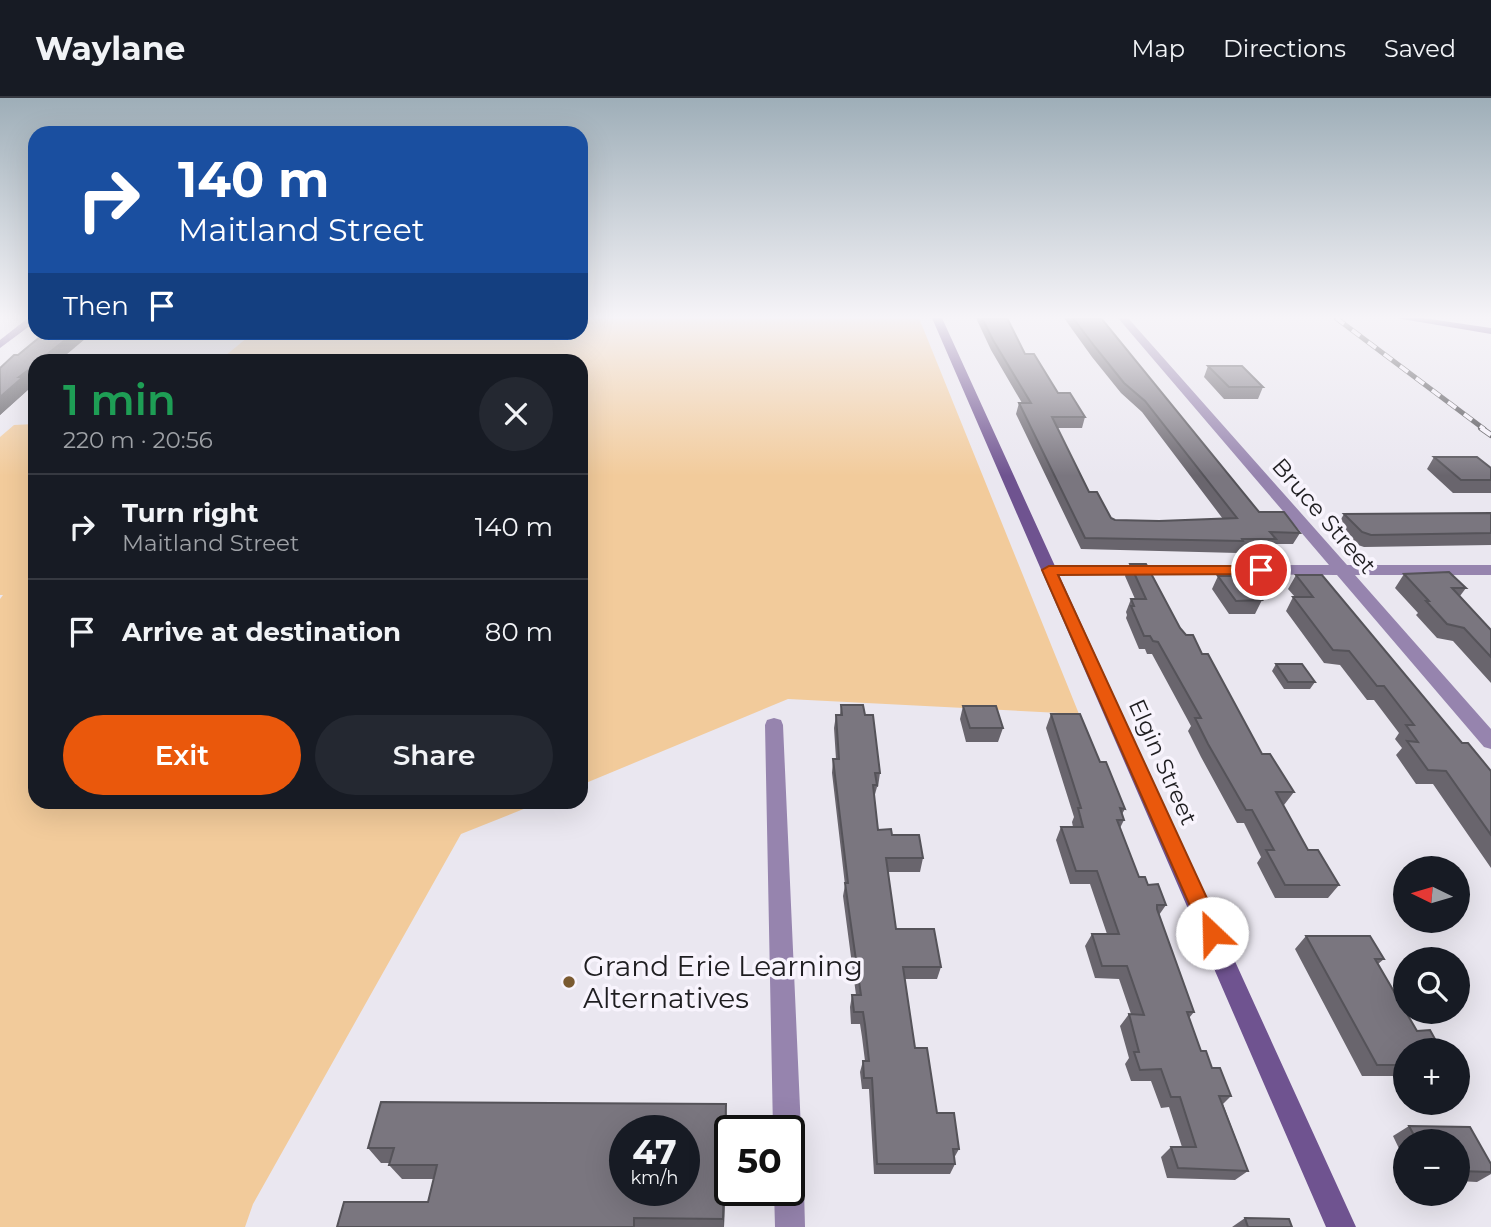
<!DOCTYPE html>
<meta charset="utf-8">
<style>
:root{--surface:#171b24;--page:#242831;--text:#f1f3f6;--muted:#9ea1a6;--line:#363941;--accent:#ea580c}
body{margin:0;font-family:Montserrat,sans-serif;background:var(--page);color:var(--text);height:100vh;display:flex;flex-direction:column;font-size:26px;white-space:nowrap}
*{box-sizing:border-box;margin:0}
p{font-size:23px;color:var(--muted)}
.icon{flex:none;width:38px;height:38px;fill:none;stroke:currentColor;stroke-width:2;stroke-linecap:round;stroke-linejoin:round}
.map{position:relative;flex:1;overflow:hidden}
.drawer{position:absolute;left:28px;top:256px;width:560px;height:455px;display:flex;flex-direction:column;background:var(--surface);border-radius:21px;box-shadow:0 7px 28px #0002}
.drawer>*{flex:none}
.hud{position:absolute;left:28px;top:28px;width:560px;height:214px;border-radius:21px;box-shadow:0 7px 28px #0002;background:#1a4fa0;color:#fff;overflow:hidden}
.needle{width:46px;rotate:275deg}
.controls{position:absolute;left:1393px;top:758px;display:grid;gap:14px}
.controls a{display:grid;place-items:center;width:77px;height:77px;border-radius:50%;background:var(--surface);box-shadow:0 7px 28px #0002;font-size:35px}
.speed{position:absolute;left:609px;top:1017px;display:flex;gap:14px;font-size:35px;font-weight:700;text-align:center}
.speed>*{display:grid;place-content:center;width:91px;height:91px;border-radius:50%;background:var(--surface);box-shadow:0 7px 28px #0002;line-height:1}
.speed small{font-size:18px;font-weight:400}
.speed .limit{border:4px solid #111;border-radius:10px;background:#fff;color:#111}
.pin{position:absolute;display:grid;place-items:center;width:60px;height:60px;color:#fff;margin:-30px;border:4px solid #fff;border-radius:50%;box-shadow:0 2px 7px #0007}
.me{position:absolute;width:77px;margin:-38px;rotate:336deg;stroke-linejoin:round;filter:drop-shadow(0 0 5px #0008)}
.turn{display:flex;align-items:center;gap:24px;height:147px;padding:0 35px;font-size:32px}
.turn .icon{width:91px;height:91px;stroke-width:2.5}
.turn b{display:block;font-size:49px;line-height:60px}
.then{display:flex;align-items:center;height:66px;padding:0 35px;background:#0003;gap:14px;font-size:26px}
.round{display:grid;place-items:center;flex:none;width:74px;height:74px;border-radius:37px;background:var(--page)}
.head{display:flex;align-items:center;justify-content:space-between;height:119px;padding:0 35px}
h1{font-size:42px;font-weight:600;line-height:52px;color:#1e9e55}
.primary-button{display:flex;gap:14px;margin-top:auto;padding:14px 35px}
.primary-button a{flex:1;height:80px;border-radius:42px;background:var(--accent);color:#fff;font-size:28px;font-weight:600;line-height:80px;text-align:center}
.primary-button a+a{background:var(--page);color:var(--text)}
ul{padding:0;list-style:none}
li{display:flex;align-items:center;gap:21px;height:105px;padding:0 35px;border-top:2px solid var(--line)}
li div{flex:1}
li b{display:block;font-size:26px}
li em{font-style:normal}
header{display:flex;align-items:center;gap:42px;box-sizing:border-box;height:98px;padding:0 35px;background:var(--surface);border-bottom:2px solid var(--line)}
header strong{font-size:33px}
nav{display:flex;gap:38px;margin-inline-start:auto;font-size:24px}
.map>svg:first-child{display:block}
.green{fill:#f2cb9b}
.lines{fill:none;stroke-linecap:round;stroke-linejoin:round}
.street{fill:#9684ae;fill-rule:evenodd}
.secondary{fill:#6f5390;fill-rule:evenodd}
.rail-far1-casing{stroke:#4f4e52;stroke-width:5}
.rail-casing{stroke:#4f4e52;stroke-width:6}
.rail-far1{stroke:#f8f4fd;stroke-width:3.5;stroke-dasharray:10;stroke-linecap:butt}
.rail{stroke:#f8f4fd;stroke-width:4.5;stroke-dasharray:12;stroke-linecap:butt}
.wall{fill:#69656d}
.shaded-wall{fill:#555359}
.building{fill:#7a767f;stroke:#555359;stroke-width:2;fill-rule:evenodd}
.route{fill:#ea580c;stroke:#983908;stroke-width:2}
.poi-dot{fill:#7a5a30;stroke:#f8f4fd;stroke-width:2.5}
.labels{text-anchor:middle;dominant-baseline:central;stroke-width:7;stroke-linejoin:round;paint-order:stroke}
.street-label{font-size:23px;fill:#1f1e21;stroke:#f8f4fd}
.near-poi-label{font-size:28px;fill:#1f1e21;stroke:#f8f4fd;text-anchor:start}
</style>
<header>
<strong>Waylane</strong>
<nav><a>Map</a><a>Directions</a><a>Saved</a></nav>
</header>
<div class="map">
<svg width="1491" height="1129" viewBox="0 0 1491 1129">
<rect width="100%" height="100%" fill="#eae7f0"/>
<path class="green" d="M581 220H919L1079 616 788 601 581 687V262H220L253 235 581 234Z
M35 326V704H541L461 736 253 1106 245 1129H0V501L3 497H0V339L14 327Z"/>
<g class="lines">
<path class="street" d="M1118 220H1128L1347 467H1491V477H1355L1491 631V651L1484 649 1337 477 1044 475 1041 472 1044 469 1049 467H1329Z
M774 620 781 622 783 627 801 1032 797 1042 789 1045V1032H773L765 627 767 622Z
M789 1077 799 1082 804 1092 805 1129H775L774 1092H789Z"/>
<path class="secondary" d="M28 220H35V224L0 250V242Z
M932 220H942L1356 1129H1326Z
M1396 220H1423L1491 230V236Z"/>
<g class="rail-far1-casing">
<path id="rail-far1" d="M1336 220 1484 331"/>
</g>
<g class="rail-casing">
<path id="rail" d="M1481 330 1491 337"/>
</g>
<use href="#rail-far1" class="rail-far1"/>
<use href="#rail" class="rail"/>
</g>
<path class="wall" d="M976 220H1007L1025 256 1058 295 1085 319 1082 330H1057L1089 394 1111 420 1115 422 1159 423 1223 421 1142 314 1121 295 1092 259 1064 220H1101L1259 414 1300 435 1293 446H1273L1270 452H1239L1238 455 1081 451 1016 316 1019 305H1022L991 252Z
M46 234H145L142 235 137 239 85 241 35 262V283L29 289 30 290 0 317V270L18 257Z
M1208 268 1263 289 1258 301H1224L1204 279Z
M1434 359 1491 370V395H1453L1427 371Z
M1491 415V447L1364 449 1355 446 1337 428 1344 416Z
M1130 466 1180 530 1202 556 1262 656 1294 694 1284 707H1283L1308 752 1339 787 1328 800H1275L1257 765 1261 759 1244 725H1237L1201 659 1188 633 1191 628 1152 556H1147L1145 551H1139L1126 520 1127 517 1126 514 1131 501H1135L1125 478Z
M1404 476 1466 490 1460 498 1491 532V585L1453 543 1437 540 1416 517 1418 515 1395 490Z
M1296 477 1491 673V770L1433 686H1416L1396 657 1402 650 1395 641 1399 635 1374 602H1367L1340 567 1324 565 1286 513 1293 499H1295L1288 491Z
M1218 478 1262 502 1255 516H1229L1212 491Z
M1276 566 1315 584 1310 591H1284L1272 573Z
M841 607 865 617 880 675 878 689H877L874 700 878 732 892 737 923 760 920 774H888L896 831 941 869 937 881H905L915 950 937 1015 959 1051 954 1060 955 1066 950 1076H874L869 991H862L860 974 863 963H865L862 939 860 926H851L850 909 852 897H856L843 798 845 787 832 675 833 661H836L834 630 836 617H840Z
M963 608 1003 630 998 644H966L960 621Z
M1051 616 1100 664 1125 711 1122 716 1124 722 1120 730 1139 779 1148 787 1166 807 1159 817 1194 914 1189 920 1201 953 1231 998 1223 1006 1248 1073 1235 1082 1167 1080 1161 1059 1171 1049H1182L1169 1009 1161 1010 1151 983H1131L1125 966 1129 960 1120 928 1129 916H1131L1119 881 1095 880 1085 848 1092 836H1107L1090 786H1070L1056 742 1061 729H1073L1072 724 1074 719 1046 630Z
M1306 838 1384 861 1378 866 1417 933 1405 952V978H1362L1295 851Z
M727 1023 724 1129H337L428 1104 434 1081H402L389 1067V1065H381L368 1050Z
M1409 1028 1470 1029 1491 1066V1074L1471 1073 1491 1074V1076L1477 1084 1458 1083V1043H1405V1063L1393 1038Z
M1245 1120 1292 1129H1232Z"/>
<path class="shaded-wall" d="M75 234H81L85 241 60 262H40Z
M135 234H142V235L137 239Z
M35 267V283L29 289 30 290 0 317V299L19 279Z
M726 1006 727 1023 724 1129 723 1121Z"/>
<path class="building" d="M982 220H1007L1025 256H1034L1058 295H1070L1085 319H1052L1089 394H1097L1111 420 1115 422 1159 423 1237 420 1145 303 1124 285 1095 249 1073 220H1101L1259 414H1284L1300 435 1270 434 1276 441H1242L1243 443 1085 440 1019 305H1031L993 242Z
M46 234H75L40 262H35V267L19 279H23L0 299V270L14 257H18Z
M1208 268H1242L1263 289H1229Z
M1434 359H1477L1491 370V382H1461Z
M1491 415V435L1371 437 1362 434 1344 416Z
M1130 466H1146L1180 530 1186 537H1193L1202 556H1208L1262 656H1270L1294 694H1276L1308 752H1318L1339 787H1285L1266 752H1274L1252 712H1246L1208 646 1195 620H1201L1158 544 1153 543 1150 538H1144L1131 508H1134L1131 501H1146Z
M1449 474 1466 490H1452L1491 532V559L1464 530 1447 526 1426 503H1429L1404 476Z
M1296 477H1322L1462 645H1468L1491 673V737L1446 673 1428 672 1407 643 1418 644 1406 627H1414L1384 588H1377L1349 553 1333 552 1293 499H1313Z
M1218 478H1243L1262 502 1236 503Z
M1276 566H1302L1315 584H1288Z
M841 607H863L865 617H873L880 675H875L877 687H873L878 732 891 731 892 737H919L923 760H886L896 831H934L941 869H903L915 950H927L937 1015H954L959 1051H953L955 1066H877L872 980H864L863 963H869L865 927 863 914H854L852 897H861L845 785H848L833 661H839L836 617H842Z
M963 608H996L1003 630H970Z
M1051 616H1080L1100 664H1106L1125 711 1120 710 1124 722H1117L1139 779H1145L1148 787 1158 786 1166 807H1157V811L1194 914H1187L1201 953H1206L1212 970H1220L1231 998H1219L1248 1073 1178 1070 1171 1049H1196L1180 999H1171L1161 971 1140 972 1134 954H1139L1129 916 1144 917 1127 868H1102L1092 836H1119L1097 773H1076L1061 729H1083L1078 710H1081Z
M1306 838H1370L1384 861H1375L1417 933 1430 932 1441 952H1405V967H1377Z
M381 1004 726 1006 723 1121 634 1120V1129H337L344 1104H428L437 1067H389L394 1050H368ZM625 1032H684V1092H625Z
M1409 1028 1470 1029 1491 1066V1074L1458 1073V1043H1417Z
M1245 1120 1289 1121 1292 1129H1248Z"/>
<linearGradient id="sky" x2="0" y2="1"><stop stop-color="#9eaeb8"/><stop offset="0.58" stop-color="#f6f4f8"/><stop offset="1" stop-color="#f6f4f8" stop-opacity="0"/></linearGradient>
<rect width="1491" height="378" fill="url(#sky)"/>
<path class="route" d="M1049 468H1261L1268 472 1261 476 1058 477 1223 835 1220 842 1212 845 1205 842 1042 472Z"/>
<circle class="poi-dot" cx="569" cy="884" r="7"/>
<g class="labels">
<g class="street-label">
<text transform="translate(1324 418) rotate(49)">Bruce Street</text>
<text transform="translate(1163 664) rotate(66)">Elgin Street</text>
</g>
<g class="near-poi-label">
<text x="583" y="868">Grand Erie Learning<tspan x="583" dy="32">Alternatives</tspan></text>
</g>
</g>
</svg>
<div class="controls">
<a><svg class="needle" viewBox="-14 -14 28 28"><path d="M0-13l5 13h-10z" fill="#e53935"/><path d="M0 13l5-13h-10z" fill="#9ea1a6"/></svg></a>
<a><svg class="icon" aria-label="search" viewBox="0 0 24 24"><circle cx="10" cy="10" r="6"/><path d="M15 15l6 6"/></svg></a>
<a>+</a>
<a>−</a>
</div>
<div class="speed"><div>47<small>km/h</small></div><div class="limit">50</div></div>
<div class="pin" style="left:1261px;top:472px;background:#d93025"><svg class="icon" aria-label="arrive" viewBox="0 0 24 24"><path d="M6 21V4h12l-3 4 3 4H6"/></svg></div>
<svg class="me" style="left:1212px;top:835px" viewBox="-20 -20 40 40"><circle r="19" fill="#fff"/><path d="M0-13L10 11 0 6-10 11z" fill="#ea580c"/></svg>
<div class="hud">
<div class="turn"><svg class="icon" aria-label="right" viewBox="0 0 24 24"><path d="M7 20v-9h11M14 6l5 5-5 5"/></svg><div><b>140 m</b>Maitland Street</div></div>
<div class="then">Then<svg class="icon" aria-label="arrive" viewBox="0 0 24 24"><path d="M6 21V4h12l-3 4 3 4H6"/></svg></div>
</div>
<section class="drawer">
<div class="head"><div><h1>1 min</h1><p>220 m · 20:56</p></div><a class="round"><svg class="icon" aria-label="close" viewBox="0 0 24 24"><path d="M6 6l12 12M18 6L6 18"/></svg></a></div>
<ul>
<li><svg class="icon" aria-label="right" viewBox="0 0 24 24"><path d="M7 20v-9h11M14 6l5 5-5 5"/></svg><div><b>Turn right</b><p>Maitland Street</p></div><em>140 m</em></li>
<li><svg class="icon" aria-label="arrive" viewBox="0 0 24 24"><path d="M6 21V4h12l-3 4 3 4H6"/></svg><div><b>Arrive at destination</b></div><em>80 m</em></li>
</ul>
<div class="primary-button"><a>Exit</a><a>Share</a></div>
</section>
</div>
